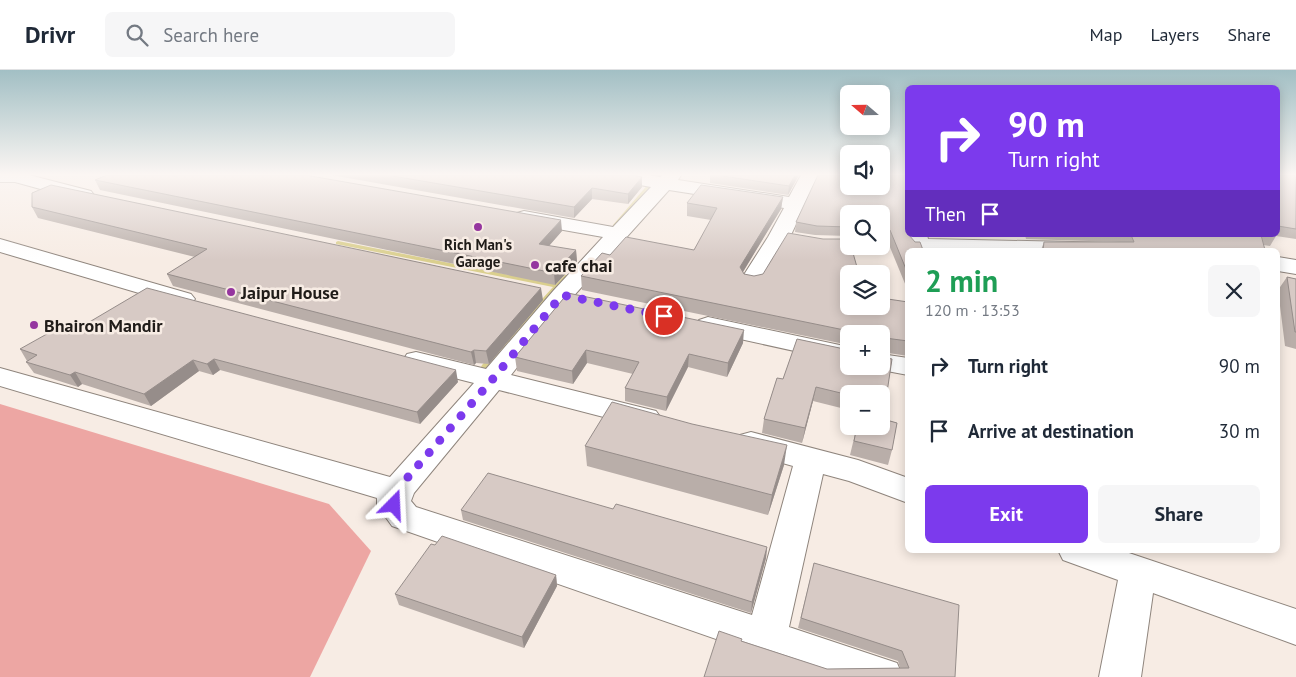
<!DOCTYPE html>
<meta charset="utf-8">
<style>
:root{--surface:#fff;--page:#f6f6f7;--text:#1f2937;--muted:#747a83;--line:#e0e1e3;--accent:#7c3aed}
body{margin:0;font-family:"PT Sans",sans-serif;background:var(--page);color:var(--text);height:100vh;display:flex;flex-direction:column;font-size:19px;white-space:nowrap}
*{box-sizing:border-box;margin:0}
p{font-size:16px;color:var(--muted)}
.icon{flex:none;width:28px;height:28px;fill:none;stroke:currentColor;stroke-width:2;stroke-linecap:round;stroke-linejoin:round}
.map{position:relative;flex:1;overflow:hidden}
.sheet{position:absolute;left:905px;top:178px;width:375px;height:305px;display:flex;flex-direction:column;background:var(--surface);border-radius:8px;box-shadow:0 2px 12px #0003}
.sheet>*{flex:none}
.banner{position:absolute;left:905px;top:15px;width:375px;height:152px;border-radius:8px;box-shadow:0 2px 12px #0003;background:#7c3aed;color:#fff;overflow:hidden}
.needle{width:32px;rotate:290deg}
.fabs{position:absolute;left:840px;top:15px;display:grid;gap:10px}
.fabs a{display:grid;place-items:center;width:50px;height:50px;border-radius:8px;background:var(--surface);box-shadow:0 2px 12px #0003;font-size:25px}
.pin{position:absolute;display:grid;place-items:center;width:42px;height:42px;color:#fff;margin:-21px;border:2px solid #fff;border-radius:50%;box-shadow:0 1px 5px #0007}
.me{position:absolute;width:55px;margin:-28px;rotate:21deg;stroke-linejoin:round;filter:drop-shadow(0 0 4px #0008)}
.turn{display:flex;align-items:center;gap:18px;height:105px;padding:0 20px;font-size:22px}
.turn .icon{width:65px;height:65px;stroke-width:2.5}
.turn b{display:block;font-size:35px;line-height:42px}
.then{display:flex;align-items:center;height:48px;padding:0 20px;background:#0003;gap:10px;font-size:19px}
.round{display:grid;place-items:center;flex:none;width:52px;height:52px;border-radius:8px;background:var(--page)}
.summary{display:flex;align-items:center;justify-content:space-between;height:85px;padding:0 20px}
h1{font-size:30px;font-weight:700;line-height:38px;color:#1e9e55}
.primary-button{display:flex;gap:10px;margin-top:auto;padding:10px 20px}
.primary-button a{flex:1;height:58px;border-radius:8px;background:var(--accent);color:#fff;font-size:20px;font-weight:700;line-height:58px;text-align:center}
.primary-button a+a{background:var(--page);color:var(--text)}
ul{padding:0;list-style:none}
li{display:flex;align-items:center;gap:15px;height:65px;padding:0 20px}
li div{flex:1}
li b{display:block;font-size:19px}
li em{font-style:normal}
header{display:flex;align-items:center;gap:30px;box-sizing:border-box;height:70px;padding:0 25px;background:var(--surface);border-bottom:1px solid var(--line)}
header strong{font-size:24px}
nav{display:flex;gap:28px;margin-inline-start:auto;font-size:18px}
.search{width:350px;height:45px;background:var(--page);display:flex;align-items:center;gap:12px;box-sizing:border-box;padding:0 18px;border-radius:8px;color:var(--muted);font-size:19px}
.map>svg:first-child{display:block}
.forest{fill:#eda6a3}
.lines{fill:none;stroke-linecap:round;stroke-linejoin:round}
.stream{fill:#dacf8e;fill-rule:evenodd}
.minor-casing{stroke:#8f857d;stroke-width:2}
.minor{fill:#fff;fill-rule:evenodd}
.wall{fill:#b9aea9}
.shaded-wall{fill:#968d8a}
.building{fill:#d7cac5;stroke:#968d8a}
.route{stroke:#7c3aed;stroke-width:9;stroke-dasharray:0 16.2}
.poi-dot{fill:#95369f;stroke:#f7ece4;stroke-width:2}
.labels{text-anchor:middle;dominant-baseline:central;stroke-width:5;stroke-linejoin:round;paint-order:stroke}
.far-poi-label{font-size:15px;font-weight:bold;fill:#201c19;stroke:#f7ece4}
.poi-label{font-size:18px;font-weight:bold;fill:#201c19;stroke:#f7ece4;text-anchor:start}
</style>
<header>
<strong>Drivr</strong>
<div class="search"><svg class="icon" aria-label="search" viewBox="0 0 24 24"><circle cx="10" cy="10" r="6"/><path d="M15 15l6 6"/></svg>Search here</div>
<nav><a>Map</a><a>Layers</a><a>Share</a></nav>
</header>
<div class="map">
<svg width="1296" height="607" viewBox="0 0 1296 607">
<rect width="100%" height="100%" fill="#f7ece4"/>
<path class="forest" d="M0 334 329 434 371 481 310 607H0Z"/>
<g class="lines">
<path class="stream" d="M656 105H661L617 157H613V155Z
M338 171 556 214 565 205H569L570 206 488 299H485L481 297 482 295 553 217 336 174V172Z"/>
<g class="minor-casing">
<path id="minor" d="M0 105H29L91 121 94 125 91 129 84 131 15 112H0Z
M604 105H648L660 107 662 105H681L678 110 789 127 801 105H819L790 167 764 211 760 216 752 218 744 216 740 211 768 167 784 138 669 120 570 230 511 305 656 341 661 348 656 355 646 358 499 320 414 423 411 431 416 437 752 545 793 396 740 381 736 373 740 365 751 362 858 390 908 408V433L849 411 823 404 789 557 897 593 903 607H825L392 456 377 435V428L0 316V298L390 407 474 313 407 296 403 290 407 284 416 282 486 299 554 220 603 167 524 153 517 151 514 147 517 143 524 141 613 157 651 117 607 109Z
M908 162V165H927L928 169 1117 173 1125 175 1128 180H914L909 175 905 165Z
M0 169 191 224 195 229 191 234 183 236 0 182Z
M1278 187 1296 190V204L1278 201Z
M708 247 849 277V293L699 260 695 255 699 250Z
M881 284 908 288V305L871 298 870 296H881Z
M1058 480H1120L1296 539V575L1153 523 1141 607H1099L1118 510 1063 490Z"/>
</g>
<use href="#minor" class="minor"/>
</g>
<path class="wall" d="M331 105H632L642 117 628 134 592 129 574 148Z
M710 105H799L788 125 710 113Z
M908 105V221L887 170H881V144H849V166L815 165 795 162 796 152Z
M1278 105H1296V169L1276 166 1270 176 1263 175 1265 180H1041L1044 172H1120L1026 169 1025 165H1278Z
M175 106 562 161 549 176 576 180 577 192 555 215 100 120 95 110Z
M783 127 781 139 743 202 744 204 849 236 908 232V286L882 282 881 286V264H849V275L582 220 581 206 610 185 694 180 711 150 687 146V133Z
M32 137 543 230 489 294 476 293 474 295 173 216 167 204 195 187 38 148Z
M956 165H980V166Z
M1287 207 1296 209V279L1285 276 1278 220Z
M568 223 743 273 727 307 688 297 666 341 625 331V318L633 304 587 293 573 314 517 301 515 287Z
M69 264 458 312 420 354 220 300 213 305 199 301 151 336 82 314 78 317 34 303 26 292 27 291 20 279Z
M797 269 849 280V296H881V287L892 289 883 349 897 353 892 380 888 395 850 385 857 356H881V324H849V340L813 331 802 373 762 363 764 349 777 308 783 309Z
M585 376 784 395 768 445 587 396Z
M613 439 767 477 766 488 751 543 463 450 461 440Z
M814 493 955 607H704L742 571 827 599 900 598 898 591 798 558Z
M556 505 557 516 524 578 399 535 395 524Z"/>
<path class="shaded-wall" d="M795 105H799L788 125 789 116Z
M642 107V117L628 134V124Z
M592 118V129L574 148V137Z
M783 127 781 139 738 210 740 197Z
M561 150 562 161 540 186 539 174Z
M576 180 577 192 555 215 554 203Z
M541 218 543 230 489 294 486 281Z
M744 260 743 273 727 307 728 293Z
M885 268 882 280H883L881 286V276L883 270Z
M474 280 476 293 474 295 471 282Z
M586 280 587 293 573 314 572 301Z
M689 284 688 297 666 341 667 327Z
M214 289 220 300 213 305 207 294Z
M193 290 199 301 151 336 144 324Z
M456 300 458 312 420 354 417 342Z
M75 302 82 314 78 317 70 305Z
M816 317 813 331 802 373 805 358Z
M787 375 784 395 768 445 772 425Z
M767 477 766 488 751 543 752 532Z
M556 505 557 516 524 578 522 567Z"/>
<path class="building" d="M107 105H169L175 106 177 105H305L561 150 539 174 576 180 554 203 95 110Z
M387 105H632L642 107 628 124 592 118 574 137Z
M716 105H795L789 116Z
M818 105H849V116H881V105H908V153L906 156 908 161V165H909L915 172H920L923 180H908V204L890 160 881 161V144H849V157L817 156 796 152Z
M1278 105H1296V159L1278 156Z
M51 115 541 218 486 281 474 280 471 282 167 204 207 179 32 137V123Z
M701 115 783 127 740 197 744 204 754 206 763 204 788 163 823 169H849V176H851L859 204H849V236H881V228L908 232V271L885 268 883 270V280H881V264H854V262L581 206 602 183 610 185 626 167 694 180 717 138 687 133Z
M1131 165H1261L1265 180H1043L1044 172H1134Z
M1287 207 1296 209V262H1295Z
M147 218 456 300 417 342 214 289 207 294 193 290 144 324 75 302 70 305 26 292 37 285 20 279 54 260 69 264Z
M568 223 744 260 728 293 689 284 667 327 625 318 639 292 586 280 572 301 515 287Z
M797 269 849 280V296H881V287L892 289 883 349 897 353 892 380 854 371 857 356H881V324H849V325L816 317 805 358 764 349 777 308 783 309Z
M612 332 692 354 787 375 772 425 585 376Z
M488 403 613 439 616 434 767 477 752 532 461 440Z
M442 466 556 505 522 567 395 524 431 474 435 475Z
M814 493 959 535 955 607H704L719 561 742 569 741 571 827 599 909 598 902 581 801 548Z"/>
<linearGradient id="sky" x2="0" y2="1"><stop stop-color="#a2bfc4"/><stop offset="0.55" stop-color="#fbf6f3"/><stop offset="1" stop-color="#fbf6f3" stop-opacity="0"/></linearGradient>
<rect width="1296" height="190" fill="url(#sky)"/>
<g class="lines">
<path class="route" d="M394 435V427L402 414 492 310 562 225 664 246"/>
</g>
<g class="poi-dot">
<circle cx="478" cy="157" r="5"/>
<circle cx="535" cy="195" r="5"/>
<circle cx="231" cy="222" r="5"/>
<circle cx="34" cy="255" r="5"/>
</g>
<g class="labels">
<g class="far-poi-label">
<text x="478" y="174">Rich Man's<tspan x="478" dy="17">Garage</tspan></text>
</g>
<g class="poi-label">
<text x="545" y="195">cafe chai</text>
<text x="241" y="222">Jaipur House</text>
<text x="44" y="255">Bhairon Mandir</text>
</g>
</g>
</svg>
<div class="fabs">
<a><svg class="needle" viewBox="-14 -14 28 28"><path d="M0-13l5 13h-10z" fill="#e53935"/><path d="M0 13l5-13h-10z" fill="#747a83"/></svg></a>
<a><svg class="icon" aria-label="sound" viewBox="0 0 24 24"><path d="M4 9h4l5-4v14l-5-4H4zM17 9q2 3 0 6"/></svg></a>
<a><svg class="icon" aria-label="search" viewBox="0 0 24 24"><circle cx="10" cy="10" r="6"/><path d="M15 15l6 6"/></svg></a>
<a><svg class="icon" aria-label="layers" viewBox="0 0 24 24"><path d="M12 4l9 5-9 5-9-5zM3 14l9 5 9-5"/></svg></a>
<a>+</a>
<a>−</a>
</div>
<div class="pin" style="left:664px;top:246px;background:#d93025"><svg class="icon" aria-label="arrive" viewBox="0 0 24 24"><path d="M6 21V4h12l-3 4 3 4H6"/></svg></div>
<svg class="me" style="left:394px;top:435px" viewBox="-20 -20 40 40"><path d="M0-17L14 15 0 8-14 15z" fill="#7c3aed" stroke="#fff" stroke-width="4"/></svg>
<div class="banner">
<div class="turn"><svg class="icon" aria-label="right" viewBox="0 0 24 24"><path d="M7 20v-9h11M14 6l5 5-5 5"/></svg><div><b>90 m</b>Turn right</div></div>
<div class="then">Then<svg class="icon" aria-label="arrive" viewBox="0 0 24 24"><path d="M6 21V4h12l-3 4 3 4H6"/></svg></div>
</div>
<section class="sheet">
<div class="summary"><div><h1>2 min</h1><p>120 m · 13:53</p></div><a class="round"><svg class="icon" aria-label="close" viewBox="0 0 24 24"><path d="M6 6l12 12M18 6L6 18"/></svg></a></div>
<ul>
<li><svg class="icon" aria-label="right" viewBox="0 0 24 24"><path d="M7 20v-9h11M14 6l5 5-5 5"/></svg><div><b>Turn right</b></div><em>90 m</em></li>
<li><svg class="icon" aria-label="arrive" viewBox="0 0 24 24"><path d="M6 21V4h12l-3 4 3 4H6"/></svg><div><b>Arrive at destination</b></div><em>30 m</em></li>
</ul>
<div class="primary-button"><a>Exit</a><a>Share</a></div>
</section>
</div>
